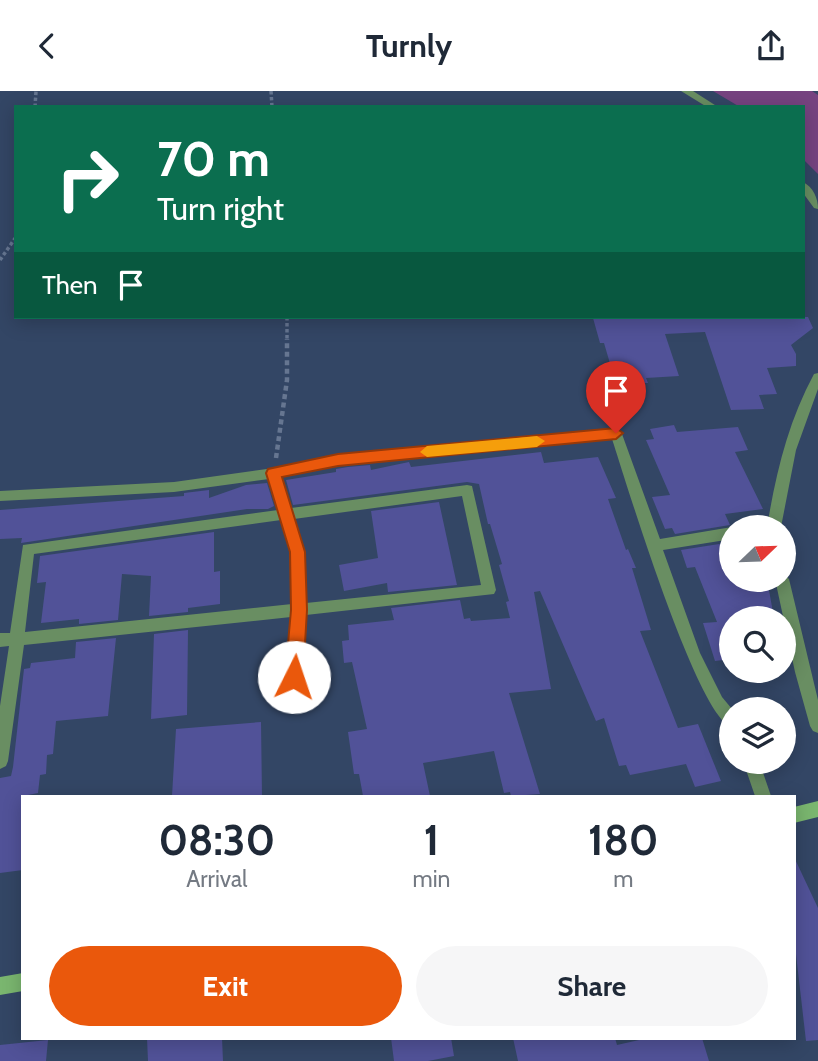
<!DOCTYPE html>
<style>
:root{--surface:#fff;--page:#f6f6f7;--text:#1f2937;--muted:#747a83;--accent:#ea580c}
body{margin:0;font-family:Cabin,sans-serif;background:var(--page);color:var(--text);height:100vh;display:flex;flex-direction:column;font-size:26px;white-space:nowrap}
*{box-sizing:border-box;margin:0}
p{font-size:23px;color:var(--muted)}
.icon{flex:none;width:38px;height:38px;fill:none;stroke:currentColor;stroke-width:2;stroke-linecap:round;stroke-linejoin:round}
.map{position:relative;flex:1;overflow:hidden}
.drawer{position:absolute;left:21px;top:704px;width:775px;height:245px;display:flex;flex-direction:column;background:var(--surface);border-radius:0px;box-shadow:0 4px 18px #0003}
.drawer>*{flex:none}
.guide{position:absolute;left:14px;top:14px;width:791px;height:214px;border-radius:0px;box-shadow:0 4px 18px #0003;background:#0b6e4f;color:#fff;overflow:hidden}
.needle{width:46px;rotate:67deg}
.buttons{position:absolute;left:719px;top:424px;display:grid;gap:14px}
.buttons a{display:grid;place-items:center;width:77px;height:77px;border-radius:50%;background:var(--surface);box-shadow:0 4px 18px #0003;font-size:35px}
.pin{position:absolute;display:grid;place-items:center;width:60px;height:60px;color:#fff;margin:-72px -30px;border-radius:50% 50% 50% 0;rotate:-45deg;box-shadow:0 0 7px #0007}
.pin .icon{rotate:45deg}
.me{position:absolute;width:77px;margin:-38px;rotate:4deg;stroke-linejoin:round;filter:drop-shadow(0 0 5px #0008)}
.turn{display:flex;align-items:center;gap:24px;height:147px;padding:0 28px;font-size:32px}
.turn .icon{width:91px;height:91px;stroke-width:2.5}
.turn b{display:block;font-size:49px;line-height:60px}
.then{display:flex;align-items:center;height:66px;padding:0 28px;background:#0003;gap:14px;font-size:26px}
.eta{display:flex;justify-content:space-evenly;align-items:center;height:119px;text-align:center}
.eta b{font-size:42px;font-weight:700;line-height:49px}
.action{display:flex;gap:14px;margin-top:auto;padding:14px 28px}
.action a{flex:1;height:80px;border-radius:42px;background:var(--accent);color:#fff;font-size:28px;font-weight:700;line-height:80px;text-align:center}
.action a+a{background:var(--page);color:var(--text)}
header{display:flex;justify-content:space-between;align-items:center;height:91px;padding:0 28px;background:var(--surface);font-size:32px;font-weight:700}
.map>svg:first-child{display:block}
.water{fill:#764380}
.building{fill:#515298}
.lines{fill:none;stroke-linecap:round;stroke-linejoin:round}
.path-far1{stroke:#667691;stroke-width:3.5;stroke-dasharray:3.5 2.5;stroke-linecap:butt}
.path{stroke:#667691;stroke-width:4.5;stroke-dasharray:5 3.5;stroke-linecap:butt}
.street{fill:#698e62;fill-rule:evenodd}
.secondary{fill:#7ab66f;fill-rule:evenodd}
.route{fill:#ea580c;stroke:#983908;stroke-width:2}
.slow{fill:#f59e0b}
</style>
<header><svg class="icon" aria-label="back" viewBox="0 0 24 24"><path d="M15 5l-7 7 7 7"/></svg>Turnly<svg class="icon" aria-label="share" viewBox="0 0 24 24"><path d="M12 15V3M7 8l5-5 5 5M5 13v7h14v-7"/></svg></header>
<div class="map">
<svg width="818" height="970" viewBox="0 0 818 970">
<rect width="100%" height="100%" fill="#334665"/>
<path class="water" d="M713 0H812L818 4V83L803 68V16H740Z"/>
<path class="building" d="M808 226 813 237 791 254 796 263V275L767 277 777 303 759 304 764 318 731 319 705 241 665 243 679 285 646 287 648 292 616 293 604 252H600L593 227Z
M674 334 677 341 738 336 748 359 735 361 763 418 725 423 730 434 675 443 672 437 665 438 652 406 670 404 646 349 654 348 650 338Z
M541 361 544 372 598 366 616 407 608 408 626 459 628 458 636 477H632L651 539 640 540 678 637 698 633 721 690 695 696 686 673 630 684 626 674 619 675 604 627 596 630 540 500 534 501 551 598 509 602 540 703 511 705 510 701 504 702 494 660 423 672 430 705H363L359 683H354L348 641 367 638 352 571 344 572 342 550 349 549 348 534 394 529 391 517 460 509 464 528 470 527 471 530 510 527 506 511 509 510 499 474 502 473 490 433H488L479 393 467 391 293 414 286 389 336 381V378L348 376 370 374 371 379 409 371 411 376Z
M267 392 274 415 268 418H247L21 452 22 447 0 448V419L184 405V402L209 399V407L246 394Z
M439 411 457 494 388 501 387 492 344 500 339 474 378 467 371 420Z
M214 441V481L220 480V513L188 517V521L149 525 151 485 122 483 118 529 79 533V528L41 532 46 491 37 492 40 465Z
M732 451V488H767L774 527H732V568L715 570 703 532 717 531 695 476 687 477 681 459Z
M188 539 187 624 151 628 154 543Z
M116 547 108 625 56 630 53 663 47 664 46 683 40 684 38 702 23 705V779L0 782V687L11 685 13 676 24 578 30 577 31 572 75 567 76 551Z
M261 631 262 705H172L176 638Z
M794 766 818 817V949L806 950 794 846Z
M147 947H222L223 970H148Z
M391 947H451L454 965 428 970H394Z
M513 947H615L617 954 648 947H702L709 970H518Z
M48 949 46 970H0V954Z"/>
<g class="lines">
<path class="path-far1" d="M271 0 272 16
M35 16 36 0
M0 169 16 146
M287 226V249"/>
<path class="path" d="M276 367 287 289V248"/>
<path class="street" d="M681 0H693L718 16H707Z
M803 91C813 96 818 107 818 118L814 117 803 102Z
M818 282V298L796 359 781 436H767C776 382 788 331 814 283Z
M616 338 622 343 660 448 732 436V448L663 459 700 562 722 606 732 618V637C696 623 627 394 612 348L338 374 282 386 291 417 467 394 472 395 496 499 494 503 306 524 300 608 297 613 292 615 287 613 284 608 291 526 24 554 8 670 6 675 0 678V615L9 555 0 556V542H10L23 454 278 419 269 388 174 401 0 410V400L174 391 274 377 338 364ZM462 405 481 494 306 512 304 461 294 428ZM281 429 290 461 292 513 25 541 34 463Z
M784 483 789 488 818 609V642L813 640 810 635 795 581 775 488H784Z
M743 670H759L771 705H755Z"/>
<path class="secondary" d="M818 710V726L794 732V716Z
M23 882V900L0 904V886Z"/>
</g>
<path class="route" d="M616 337 623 342 616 348 338 375 282 386 305 461 307 519 303 586 300 591 294 593 288 591 285 586 291 519 290 461 266 382 268 378 338 363Z"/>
<path class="slow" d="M537 345 545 350 537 356 427 366 420 361 427 355Z"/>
</svg>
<div class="buttons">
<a><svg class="needle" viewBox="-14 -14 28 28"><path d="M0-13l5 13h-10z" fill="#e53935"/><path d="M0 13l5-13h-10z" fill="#747a83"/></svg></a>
<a><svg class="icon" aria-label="search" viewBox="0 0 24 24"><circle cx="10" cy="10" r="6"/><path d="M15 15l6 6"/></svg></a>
<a><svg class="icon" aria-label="layers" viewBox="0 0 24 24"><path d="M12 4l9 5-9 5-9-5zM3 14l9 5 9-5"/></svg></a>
</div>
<div class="pin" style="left:616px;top:342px;background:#d93025"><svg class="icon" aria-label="arrive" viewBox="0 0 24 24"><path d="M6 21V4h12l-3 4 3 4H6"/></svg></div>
<svg class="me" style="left:294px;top:586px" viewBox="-20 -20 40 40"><circle r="19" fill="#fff"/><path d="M0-13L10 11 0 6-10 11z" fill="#ea580c"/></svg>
<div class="guide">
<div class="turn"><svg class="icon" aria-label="right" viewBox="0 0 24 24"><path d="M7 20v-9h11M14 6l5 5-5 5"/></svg><div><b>70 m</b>Turn right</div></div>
<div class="then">Then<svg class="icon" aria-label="arrive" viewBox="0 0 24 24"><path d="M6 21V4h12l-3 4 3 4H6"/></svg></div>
</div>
<section class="drawer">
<div class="eta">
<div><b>08:30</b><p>Arrival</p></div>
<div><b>1</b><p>min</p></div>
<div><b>180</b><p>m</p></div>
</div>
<div class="action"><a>Exit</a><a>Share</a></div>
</section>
</div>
